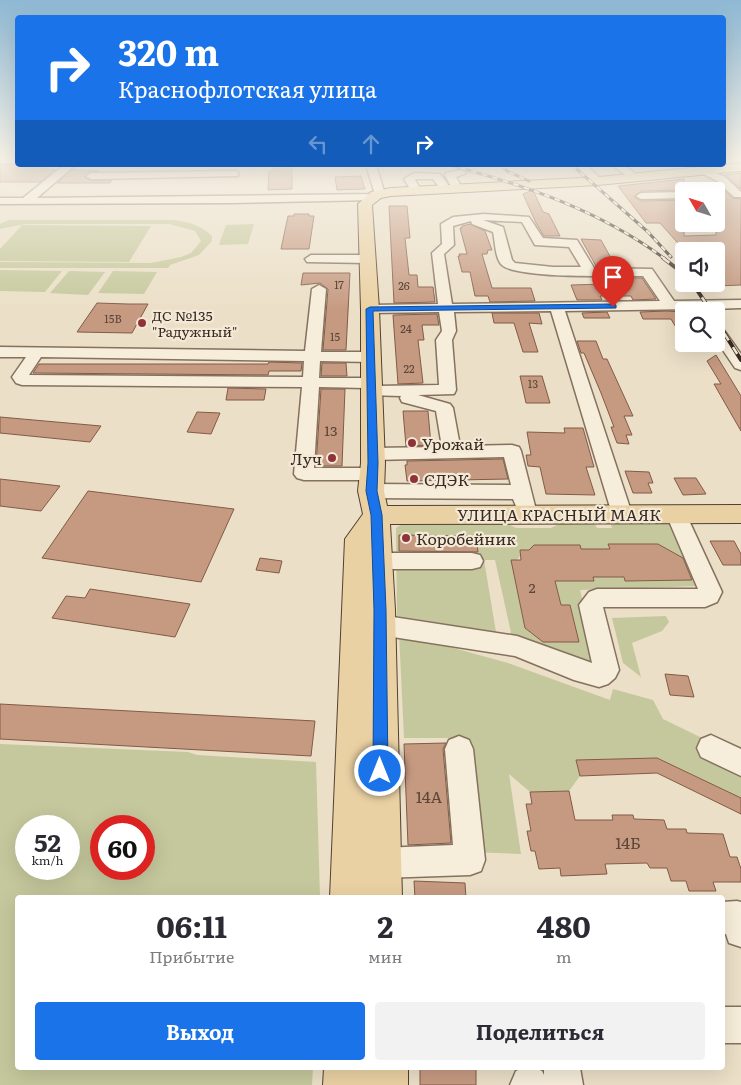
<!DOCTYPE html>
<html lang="ru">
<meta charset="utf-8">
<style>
:root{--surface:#fff;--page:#f2f2f3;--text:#2b2b33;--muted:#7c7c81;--accent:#1a73e8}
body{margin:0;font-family:Literata,serif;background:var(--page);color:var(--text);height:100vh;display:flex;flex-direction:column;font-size:19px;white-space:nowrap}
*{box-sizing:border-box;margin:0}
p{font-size:16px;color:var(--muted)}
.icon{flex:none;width:28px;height:28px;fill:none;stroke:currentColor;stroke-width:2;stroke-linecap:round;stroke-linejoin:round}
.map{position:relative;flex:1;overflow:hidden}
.panel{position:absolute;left:15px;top:895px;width:710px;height:175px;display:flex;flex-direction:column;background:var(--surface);border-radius:5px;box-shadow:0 5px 20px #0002}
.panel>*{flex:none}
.guide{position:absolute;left:15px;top:15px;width:711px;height:152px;border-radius:5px;box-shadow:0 5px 20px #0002;background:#1a73e8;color:#fff;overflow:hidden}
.needle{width:32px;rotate:309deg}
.buttons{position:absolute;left:675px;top:182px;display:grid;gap:10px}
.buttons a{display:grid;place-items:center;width:50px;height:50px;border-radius:5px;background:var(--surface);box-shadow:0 5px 20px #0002;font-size:25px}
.speed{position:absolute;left:15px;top:815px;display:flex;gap:10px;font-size:25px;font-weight:700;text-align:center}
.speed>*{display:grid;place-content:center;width:65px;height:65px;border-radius:50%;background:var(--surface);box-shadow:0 5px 20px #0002;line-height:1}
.speed small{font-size:12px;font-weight:400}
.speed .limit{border:8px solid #d22;background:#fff;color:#111}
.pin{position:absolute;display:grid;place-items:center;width:42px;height:42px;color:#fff;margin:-51px -21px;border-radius:50% 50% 50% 0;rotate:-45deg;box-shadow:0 0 5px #0007}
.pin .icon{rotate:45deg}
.me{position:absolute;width:55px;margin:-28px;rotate:0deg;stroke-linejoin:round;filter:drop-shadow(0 0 4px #0008)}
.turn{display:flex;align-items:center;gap:18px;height:105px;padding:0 20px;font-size:22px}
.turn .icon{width:65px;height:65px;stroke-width:2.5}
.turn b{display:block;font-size:35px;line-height:42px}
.lanes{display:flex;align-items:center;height:48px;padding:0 20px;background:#0003;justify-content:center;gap:25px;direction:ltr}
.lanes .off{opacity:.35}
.eta{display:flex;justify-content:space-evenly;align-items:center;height:85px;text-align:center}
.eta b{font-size:30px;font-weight:700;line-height:35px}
.button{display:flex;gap:10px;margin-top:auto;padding:10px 20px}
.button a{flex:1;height:58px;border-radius:5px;background:var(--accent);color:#fff;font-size:20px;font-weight:700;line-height:58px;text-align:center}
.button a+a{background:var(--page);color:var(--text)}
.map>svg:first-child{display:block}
.green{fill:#c5c89c;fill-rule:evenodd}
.building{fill:#c69a81;stroke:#825b46}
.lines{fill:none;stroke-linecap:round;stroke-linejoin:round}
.minor-casing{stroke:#85715e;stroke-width:3}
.major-casing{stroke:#534032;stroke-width:2}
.minor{fill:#f6edda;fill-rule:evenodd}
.major{fill:#ead1a3;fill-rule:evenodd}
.rail-far1-casing{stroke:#372a21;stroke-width:3}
.rail-casing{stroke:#372a21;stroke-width:4}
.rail-far1{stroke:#f3e9d6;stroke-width:2;stroke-dasharray:5.5;stroke-linecap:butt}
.rail{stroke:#f3e9d6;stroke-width:2.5;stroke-dasharray:8;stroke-linecap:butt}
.route{fill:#1a73e8;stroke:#114b97}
.poi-dot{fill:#8f3338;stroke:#f3e9d6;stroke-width:2}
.labels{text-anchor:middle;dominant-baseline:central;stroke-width:4.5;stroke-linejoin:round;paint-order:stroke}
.far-number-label{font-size:11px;fill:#5b4639}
.far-poi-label{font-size:14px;fill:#372a21;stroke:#f3e9d6;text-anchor:start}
.number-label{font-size:14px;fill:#5b4639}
.poi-label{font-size:16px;fill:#372a21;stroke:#f3e9d6;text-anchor:start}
.street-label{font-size:16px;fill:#372a21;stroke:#f3e9d6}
.near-number-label{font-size:16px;fill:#5b4639}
</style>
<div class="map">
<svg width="741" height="1085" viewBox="0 0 741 1085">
<rect width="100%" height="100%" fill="#ebdfc7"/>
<path class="green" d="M8 220H173C189 222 201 225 212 236V241L199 255 170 265 168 268H0V262L151 263 181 257 191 253 201 241 195 231 169 224H25L0 229V224Z
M254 224 248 244 219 245 226 225Z
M22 225 151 226 129 262 0 261V249Z
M0 270 62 271 45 292 0 291Z
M69 271 105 272 88 295 50 293Z
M113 271 157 272 144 294 98 293Z
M674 521 698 586 580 590 597 660 591 666 513 642 495 560H484L496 632 397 616 396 528 403 523 504 522 516 528H551L561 523 594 522 597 528H612L610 522ZM609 544H658L683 558 693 580 625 581 623 577H593V581H545L561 605H570L579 642H543L525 628 511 560H517L520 556V550L610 549Z
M666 616 669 622 662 631 632 643 641 677 623 663 612 618Z
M399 633 508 663 610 700 613 689 653 700 663 719 741 757V798L657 758 576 760 580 776 569 791 530 792 509 774 521 854 468 852 458 738H404Z
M0 744 188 752 197 755 316 762 320 897 18 898V1068H313L312 1085H0ZM26 826H69V869H26ZM101 826H144V869H101Z"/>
<path class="building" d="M0 164 52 165 46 169 55 170 40 182H0Z
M274 165H292V189L268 190 269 171H273Z
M72 170 99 171H90L84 177 91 181 112 180 110 183H57Z
M741 173V189L725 175Z
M361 176 365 189 337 190 335 177Z
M684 179V190L641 191 634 197 641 201 684 200V236L716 235V183L733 198 741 199V285L716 286V251H685L660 223H646L618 186Z
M533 190 543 212 549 214 560 236H544L536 223 523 194Z
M389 206H407L410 238H405L409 275H417L418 287H433L435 302 394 303Z
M294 214H309V216H314L309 249H281L288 216H294Z
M470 224 485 231 492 250H488L487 254H482L492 288H531L535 301 490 302 488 296H475L470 272H462L458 256H460L459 254H467L460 228H462V226Z
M581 239 601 240 616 267 596 266Z
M303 273H350L346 350H323L328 289 320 283 301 285Z
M602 278H642L656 299 633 300 631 296H600L602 300H577L571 285 605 284Z
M97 303 128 304H148L132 333 77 332Z
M667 311 684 312V341L671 319H643L640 312Z
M607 312 610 318H584L582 313Z
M492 313H539L542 324 529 323 538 352H523L514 323H494Z
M437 314 439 325H422L424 340H418L423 383 398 384 393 315Z
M577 341H596L603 359H607L633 416H624L632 435H626L629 444 617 443 611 427H614L601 393 584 353H581Z
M716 355 741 396V431L714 384H721L707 361Z
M269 362 302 363 301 371H269L268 375 33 373 39 364H268Z
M322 363H346L347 376H321Z
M520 376H542L550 403H526Z
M228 388 266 389 264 400H226Z
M321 389H345L342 466H316Z
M403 411H428L431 445 406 446Z
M197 412 220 413 211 434 187 432Z
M0 417 101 426 90 442 0 433Z
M564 428H583L594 467H586L595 495 546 494 540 467 528 466 526 455H531L527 432 565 433Z
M503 459 508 479 407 481 405 465H407V461Z
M625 471 649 472 653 483H648L652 493H633Z
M674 478H696L706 494 683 495Z
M0 479 60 486 41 511 0 506Z
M88 491 234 509 201 582 42 558Z
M399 535 476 536 478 552 399 551Z
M710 541H734L741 554V565H723Z
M608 544H658L683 558 692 580 625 581 624 577H593L594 581H555L561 605H570L579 642H543L525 628 511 560H521L520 550H529L534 545H580L581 549H610Z
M260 558 282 561 279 573 256 570Z
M90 589 190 604 175 637 52 618 66 596 85 598Z
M665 674 688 676 694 697 670 695Z
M0 704 315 721 311 756 0 739Z
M446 743 443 749 451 843 408 845 404 744Z
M657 758 741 798V814L657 773 580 776 576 760Z
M569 791 575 820H613L612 815H633L634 819 664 820 667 829H686L687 833 723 834 730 857H737L741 869V882H713L716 891H689L686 881H671L667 868H650L647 863 605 864 607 874 561 876 560 868 539 869 535 851H531L527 831H531L526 804H532L530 792Z
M414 881 465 883 466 898H415Z
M420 1068H476V1085H420Z"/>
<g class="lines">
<g class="minor-casing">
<path id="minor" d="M64 165H75L37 198 375 194 366 165H376L385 194 372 200 232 203 0 204V198H23Z
M575 165H586L603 181 598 184 594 183Z
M612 165H624L641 178 640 180H632Z
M705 168 725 177 741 192V197H734L717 181 701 173V169Z
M461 170 466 173 456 177 462 188 457 191 453 190 445 175 446 173Z
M234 171 238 172V176L91 179 86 176 91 173Z
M414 173 440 174 451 189 446 192 442 191 433 179H416L415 180 421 190 416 193 412 192 404 179Z
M684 192V198L641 199 636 196 641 193Z
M484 214 529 217 543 238 577 240 594 268 652 269 674 301 741 300V308L710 309 711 311H697L696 309 565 311 632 514 629 519 622 521 615 519 612 514 551 311 454 312 456 331 452 340 456 390 454 394 418 395 450 404 453 408 460 446 512 445 519 447 521 451 535 506 532 511 525 513 518 511 513 499 371 498 364 496 361 491 364 486 371 484 511 485 504 457 373 460 366 458 364 454 366 450 373 448 442 447 436 411 402 402 400 398 401 396 365 395 363 391 365 388 319 387 314 468H371L378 470 381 474 378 478 371 480H304L297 478 294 474 302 387 22 385 16 383 12 377 26 357H0V347L305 351 312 289 319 285 326 289 321 352H370L376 354 378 357 376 360 370 362 320 361 319 378H371L377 380 379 383 377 386 439 385 436 340 442 331 439 312 370 313 365 312 363 309 365 306 370 305 438 304 432 253 442 244 441 224 453 217ZM483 220 522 222 535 245 569 247 581 267H553L515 263 512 260 503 227ZM471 221 472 224 493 232C495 240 495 259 502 265 517 279 618 276 643 276L660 301 452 304 444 254 454 245 453 226ZM41 357 304 361 303 377 29 375Z
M311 255H368L374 259 368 263 307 262 305 259Z
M716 325 721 326 741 354V370L735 368 716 340Z
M676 507 683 509 686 514 722 592 717 602 705 607H603L619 670 615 678 608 684 599 687 574 680 515 656 380 635 372 632 368 625 372 618 380 615 517 636 592 663 579 605 589 592 597 589H698L666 514 669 509Z
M379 553H472L480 555 483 561 480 567 472 569H379L371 567 368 561 371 555Z
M711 735 741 749V776L701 757 697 748 701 739Z
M459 736 469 740 473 749 485 860 481 871 470 875 381 878 370 874 366 863 370 852 381 848 453 845 445 749 449 740Z
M737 901 741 902V947L729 943 726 934H722V902Z
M722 1007H741V1043H722Z
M523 1068H535L542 1071 544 1075V1068H580L583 1085H510L516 1071Z"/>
</g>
<g class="major-casing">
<path id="major" d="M741 163V171L598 185 391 196 381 198 372 205 379 309 385 463 384 491 387 506 741 505V523L390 524 395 610 402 898H330L345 539 363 514 358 491 361 463V309L358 204 371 192 391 188 598 177Z
M324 1068H408V1085H323Z"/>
</g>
<use href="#minor" class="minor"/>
<use href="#major" class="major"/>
<g class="rail-far1-casing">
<path id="rail-far1" d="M450 165C527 186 601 211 665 259
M501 165 507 171 529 181
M572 165 648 232 671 257"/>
</g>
<g class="rail-casing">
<path id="rail" d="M663 258 684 274
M693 284 711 311
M716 320 741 360"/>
</g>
<use href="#rail-far1" class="rail-far1"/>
<use href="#rail" class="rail"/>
</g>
<linearGradient id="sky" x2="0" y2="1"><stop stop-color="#8eb8d4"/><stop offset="0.51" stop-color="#f6f1e6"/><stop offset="1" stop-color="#f6f1e6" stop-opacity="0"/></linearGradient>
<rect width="741" height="310" fill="url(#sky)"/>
<path class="route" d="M613 304 616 305V308L373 311 378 463 377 491 382 515 386 610 388 771 385 776 380 779 375 776 373 771 374 610 371 515 366 491 368 463 366 309 370 307Z"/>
<g class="poi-dot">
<circle cx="142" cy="323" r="5"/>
<circle cx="412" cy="443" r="5"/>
<circle cx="332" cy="458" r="5"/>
<circle cx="414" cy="479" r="5"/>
<circle cx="406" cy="538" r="5"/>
</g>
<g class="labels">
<g class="far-number-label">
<text x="339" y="284">17</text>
<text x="404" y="285">26</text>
<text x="113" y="318">15В</text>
<text x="406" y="328">24</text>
<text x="335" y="336">15</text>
<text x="409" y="368">22</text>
<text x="533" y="383">13</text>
</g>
<g class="far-poi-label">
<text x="152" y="315">ДС №135<tspan x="152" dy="16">"Радужный"</tspan></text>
</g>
<g class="number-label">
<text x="331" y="430">13</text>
<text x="532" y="587">2</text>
</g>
<g class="poi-label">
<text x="422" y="443">Урожай</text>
<text x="322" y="458" text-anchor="end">Луч</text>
<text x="424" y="479">СДЭК</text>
<text x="416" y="538">Коробейник</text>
</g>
<g class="street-label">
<text x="559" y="514">УЛИЦА КРАСНЫЙ МАЯК</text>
</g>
<g class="near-number-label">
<text x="429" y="796">14А</text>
<text x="628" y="842">14Б</text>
</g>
</g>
</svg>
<div class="buttons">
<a><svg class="needle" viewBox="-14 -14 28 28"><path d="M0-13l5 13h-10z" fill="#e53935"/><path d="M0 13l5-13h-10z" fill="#7c7c81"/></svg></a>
<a><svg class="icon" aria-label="sound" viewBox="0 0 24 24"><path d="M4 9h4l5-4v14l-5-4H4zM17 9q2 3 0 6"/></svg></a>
<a><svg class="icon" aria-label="search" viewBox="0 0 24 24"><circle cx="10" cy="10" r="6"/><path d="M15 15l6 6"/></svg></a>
</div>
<div class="speed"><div>52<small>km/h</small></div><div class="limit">60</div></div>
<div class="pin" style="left:613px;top:307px;background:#d93025"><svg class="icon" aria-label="arrive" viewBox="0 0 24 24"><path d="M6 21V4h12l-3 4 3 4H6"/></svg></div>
<svg class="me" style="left:380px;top:771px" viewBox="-20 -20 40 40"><circle r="17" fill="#1a73e8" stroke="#fff" stroke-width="3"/><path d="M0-11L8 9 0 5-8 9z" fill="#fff"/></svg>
<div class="guide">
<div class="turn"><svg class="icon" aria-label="right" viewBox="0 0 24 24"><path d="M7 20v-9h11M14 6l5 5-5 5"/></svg><div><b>320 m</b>Краснофлотская улица</div></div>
<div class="lanes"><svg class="icon off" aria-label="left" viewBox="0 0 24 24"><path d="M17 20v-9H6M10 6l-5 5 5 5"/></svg><svg class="icon off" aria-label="ahead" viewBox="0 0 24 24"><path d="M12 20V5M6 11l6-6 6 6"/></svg><svg class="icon" aria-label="right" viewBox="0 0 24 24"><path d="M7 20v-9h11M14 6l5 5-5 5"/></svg></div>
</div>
<section class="panel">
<div class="eta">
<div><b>06:11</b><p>Прибытие</p></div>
<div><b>2</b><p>мин</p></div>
<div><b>480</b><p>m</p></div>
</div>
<div class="button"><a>Выход</a><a>Поделиться</a></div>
</section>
</div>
